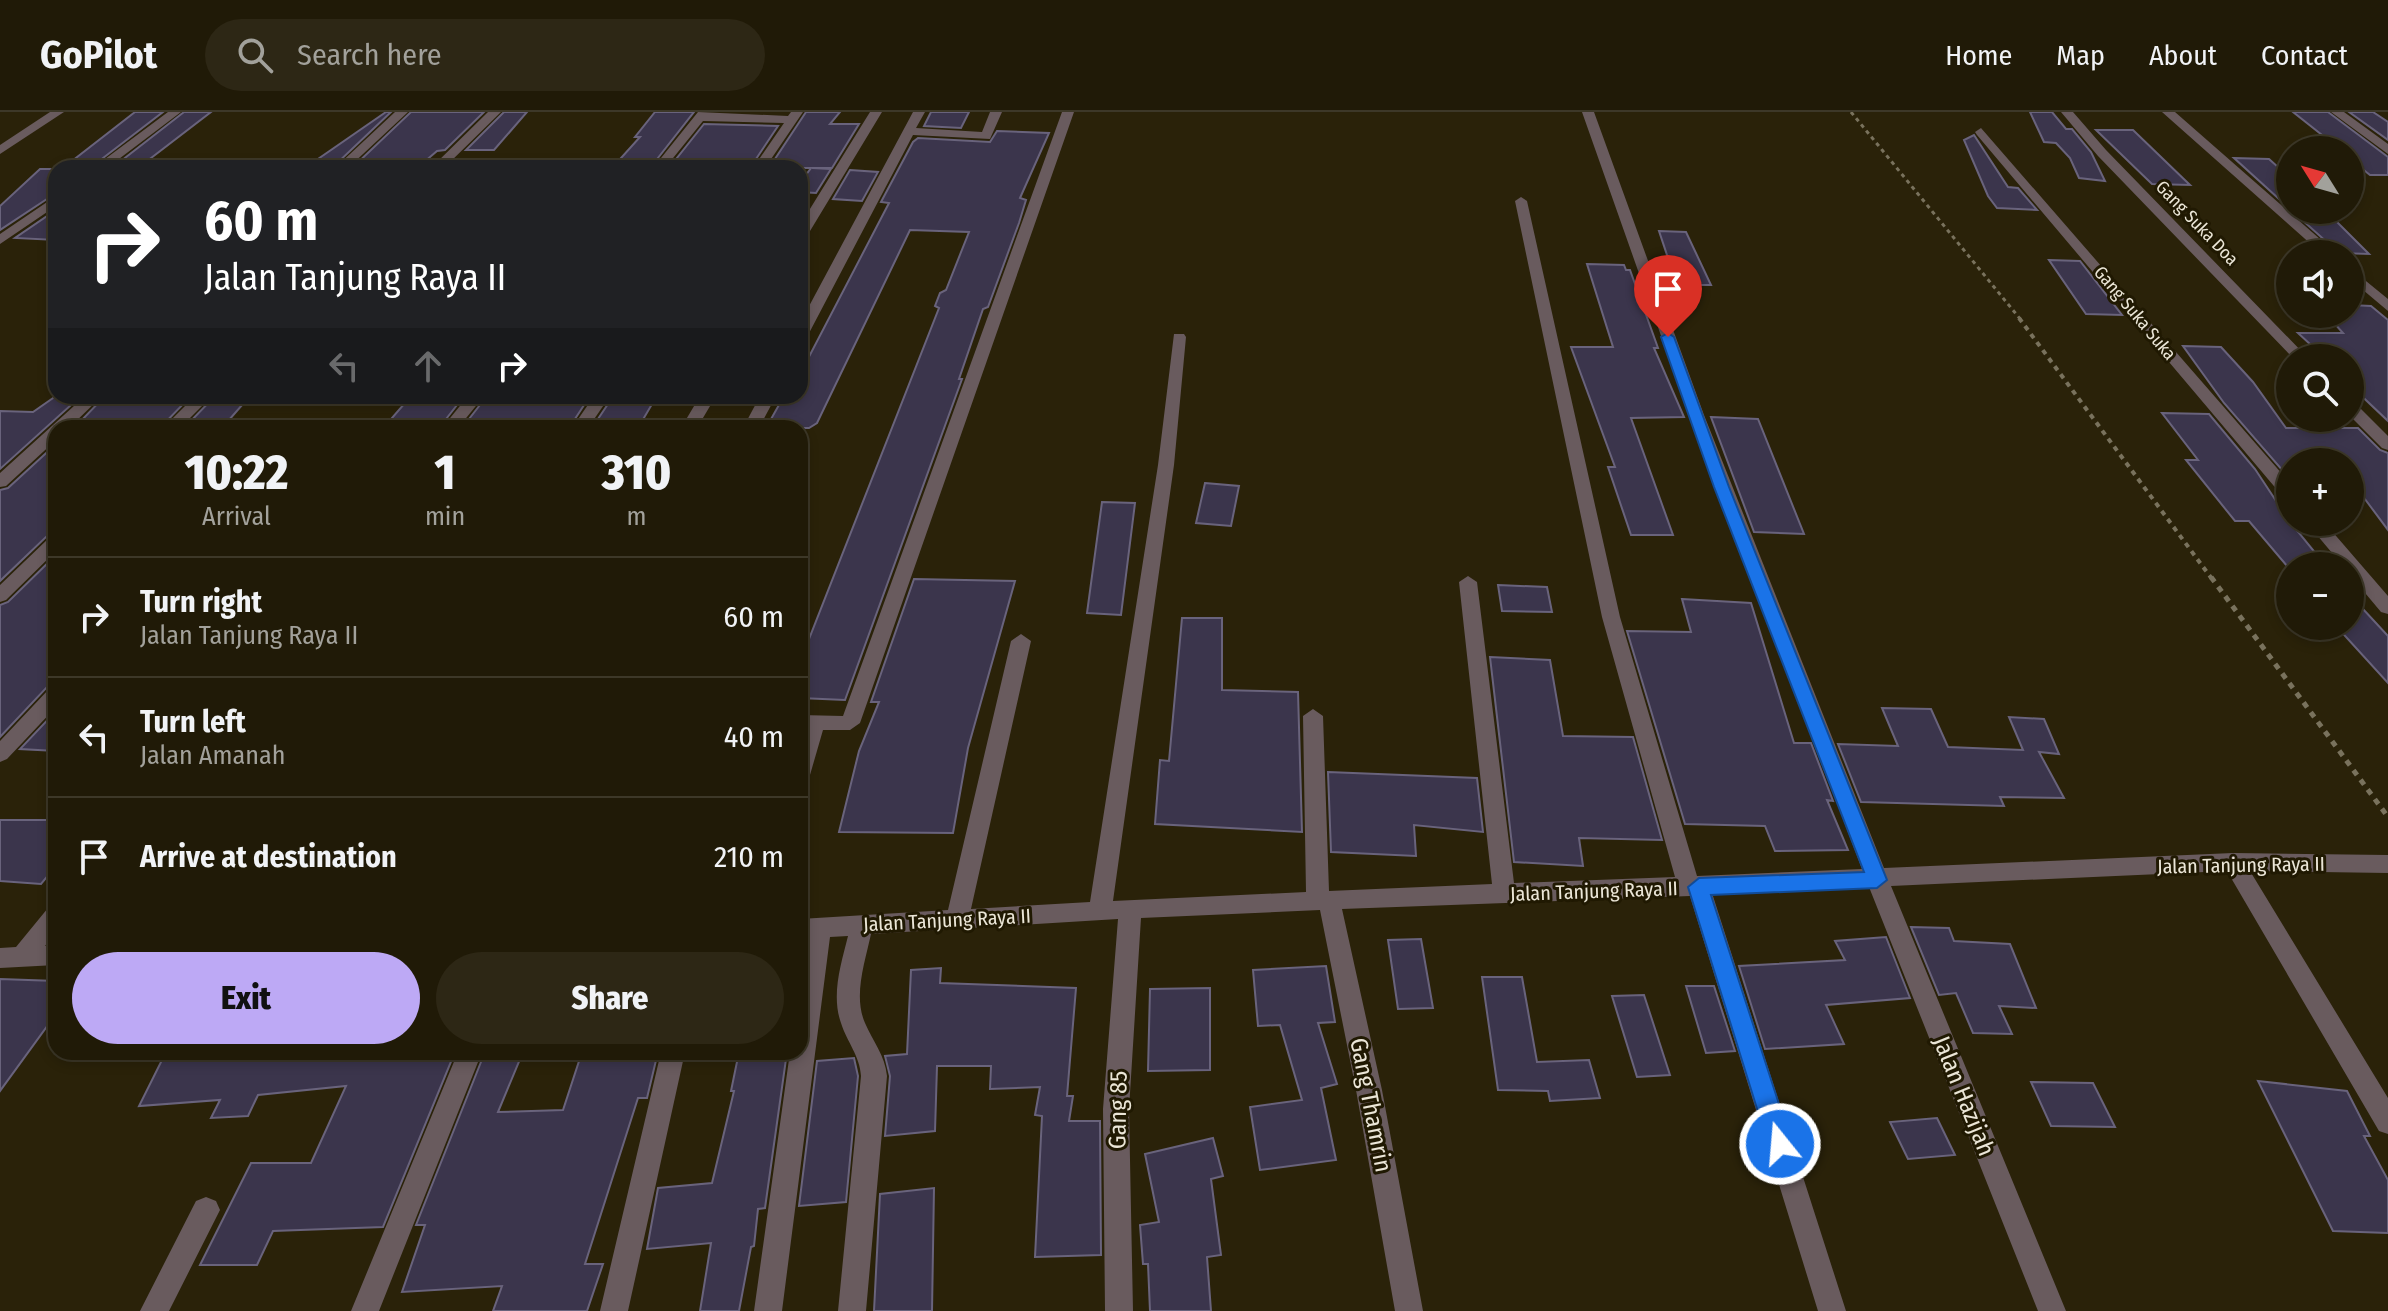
<!DOCTYPE html>
<meta charset="utf-8">
<style>
:root{--surface:#201a07;--page:#2d2715;--text:#f1f3f6;--muted:#a2a19b;--line:#3d3828;--accent:#bda9f5}
body{margin:0;font-family:"Fira Sans Condensed",sans-serif;background:var(--page);color:var(--text);height:100vh;display:flex;flex-direction:column;font-size:30px;white-space:nowrap}
*{box-sizing:border-box;margin:0}
p{font-size:26px;color:var(--muted)}
.icon{flex:none;width:44px;height:44px;fill:none;stroke:currentColor;stroke-width:2;stroke-linecap:round;stroke-linejoin:round}
.map{position:relative;flex:1;overflow:hidden}
.sheet{position:absolute;left:48px;top:308px;width:760px;height:640px;display:flex;flex-direction:column;background:var(--surface);border-radius:24px;box-shadow:0 4px 12px #0003,0 0 0 2px var(--line)}
.sheet>*{flex:none}
.top-card{position:absolute;left:48px;top:48px;width:760px;height:244px;border-radius:24px;box-shadow:0 4px 12px #0003,0 0 0 2px var(--line);background:#202124;color:#fff;overflow:hidden}
.needle{width:52px;rotate:307deg}
.fabs{position:absolute;left:2276px;top:24px;display:grid;gap:16px}
.fabs a{display:grid;place-items:center;width:88px;height:88px;border-radius:50%;background:var(--surface);box-shadow:0 4px 12px #0003,0 0 0 2px var(--line);font-size:40px}
.pin{position:absolute;display:grid;place-items:center;width:68px;height:68px;color:#fff;margin:-82px -34px;border-radius:50% 50% 50% 0;rotate:-45deg;box-shadow:0 0 8px #0007}
.pin .icon{rotate:45deg}
.me{position:absolute;width:88px;margin:-44px;rotate:343deg;stroke-linejoin:round;filter:drop-shadow(0 0 6px #0008)}
.turn{display:flex;align-items:center;gap:28px;height:168px;padding:0 24px;font-size:36px}
.turn .icon{width:104px;height:104px;stroke-width:2.5}
.turn b{display:block;font-size:56px;line-height:68px}
.lanes{display:flex;align-items:center;height:76px;padding:0 24px;background:#0003;justify-content:center;gap:40px;direction:ltr}
.lanes .off{opacity:.35}
.eta{display:flex;justify-content:space-evenly;align-items:center;height:136px;text-align:center}
.eta b{font-size:48px;font-weight:800;line-height:56px}
.primary-button{display:flex;gap:16px;margin-top:auto;padding:16px 24px}
.primary-button a{flex:1;height:92px;border-radius:48px;background:var(--accent);color:#111;font-size:32px;font-weight:800;line-height:92px;text-align:center}
.primary-button a+a{background:var(--page);color:var(--text)}
ul{padding:0;list-style:none}
li{display:flex;align-items:center;gap:24px;height:120px;padding:0 24px;border-top:2px solid var(--line)}
li div{flex:1}
li b{display:block;font-size:30px}
li em{font-style:normal}
header{display:flex;align-items:center;gap:48px;box-sizing:border-box;height:112px;padding:0 40px;background:var(--surface);border-bottom:2px solid var(--line)}
header strong{font-size:38px}
nav{display:flex;gap:44px;margin-inline-start:auto;font-size:28px}
.search{width:560px;height:72px;background:var(--page);display:flex;align-items:center;gap:20px;box-sizing:border-box;padding:0 28px;border-radius:44px;color:var(--muted);font-size:30px}
.map>svg:first-child{display:block}
.building{fill:#3b354c;stroke:#69637c;stroke-width:2}
.lines{fill:none;stroke-linecap:round;stroke-linejoin:round}
.path-far2{stroke:#79725d;stroke-width:3;stroke-dasharray:4 4;stroke-linecap:butt}
.path-far1{stroke:#79725d;stroke-width:4;stroke-dasharray:5 5;stroke-linecap:butt}
.path{stroke:#79725d;stroke-width:5;stroke-dasharray:6 6;stroke-linecap:butt}
.minor{fill:#695b5e;fill-rule:evenodd}
.route{fill:#1a73e8;stroke:#114b97;stroke-width:2}
.labels{text-anchor:middle;dominant-baseline:central;stroke-width:6;stroke-linejoin:round;paint-order:stroke}
.far-street-label{font-size:18px;fill:#ebe6d7;stroke:#201902}
.street-label{font-size:20px;fill:#ebe6d7;stroke:#201902}
.near-street-label{font-size:24px;fill:#ebe6d7;stroke:#201902}
</style>
<header>
<strong>GoPilot</strong>
<div class="search"><svg class="icon" aria-label="search" viewBox="0 0 24 24"><circle cx="10" cy="10" r="6"/><path d="M15 15l6 6"/></svg>Search here</div>
<nav><a>Home</a><a>Map</a><a>About</a><a>Contact</a></nav>
</header>
<div class="map">
<svg width="2388" height="1199" viewBox="0 0 2388 1199">
<rect width="100%" height="100%" fill="#2a2209"/>
<path class="building" d="M135 0H163L90 56H63Z
M184 0H211L138 56H112Z
M386 0H391L332 56H305Z
M411 0H484L445 38 437 39 423 51 392 49 384 56H352Z
M504 0H527L494 38H466Z
M655 0H694L650 56H612L640 25H635Z
M806 0H840L830 12H859L832 56H812L831 57 816 81 800 80V71L811 56H769Z
M931 0H969L961 16 924 14Z
M2030 0H2052L2066 17H2072L2091 40 2105 69 2079 66 2070 46 2056 31 2044 30Z
M2293 0H2328L2388 45V63H2370L2350 47V38H2341Z
M2349 0H2373L2388 10V28Z
M704 12 778 14 750 56H669Z
M2096 18H2133L2190 73 2152 72Z
M997 19 1049 21 1020 86 1026 88 1019 111 988 195 983 197 959 267H962L845 588 800 586V550L939 196 935 194 940 181 946 178 969 120 910 118 817 311 809 316H766L784 284H800V262L889 91 881 90 913 30 918 26 990 30Z
M1974 23 2008 75 2018 76 2037 98 1997 96 1988 84 1964 28Z
M2234 46 2269 47 2290 66V97Z
M40 57H56V81L0 118V94Z
M850 58 878 60 862 89 833 87Z
M56 98V128L15 126Z
M2291 98H2325L2369 142 2339 141Z
M1659 119 1686 120 1711 173H1677Z
M2049 148 2080 149 2122 203 2086 202Z
M1587 152 1624 153 1626 158H1630L1658 236H1654L1684 305 1631 306 1673 423H1631L1608 355H1615L1571 235H1613Z
M2350 193 2371 194 2388 208V309L2350 273V246H2325L2298 221H2343L2326 202H2350Z
M2183 234 2221 235 2253 270 2286 316H2358L2380 338 2388 341V418L2350 367V350H2290V359H2283L2224 291Z
M56 284H81L0 357V299L33 300Z
M105 284H191L160 316 76 314Z
M215 284H250L222 316H184Z
M411 284H464L439 316 385 314Z
M487 284H590L569 316H462Z
M612 286H613L655 287 638 316H592Z
M2162 301 2209 302 2255 357 2290 410 2326 454H2287L2249 409H2235L2186 348H2198Z
M1711 305 1758 307 1804 422 1754 420Z
M56 332V420L48 423 0 469V378L8 376Z
M1205 371 1239 374 1231 414 1196 411Z
M1102 390 1135 391 1121 503 1087 501Z
M56 443V572L47 575 0 625V493L8 490Z
M914 467 1015 469 968 636 953 721 839 720 859 639 879 590H871Z
M1498 473 1547 475 1552 500 1502 499Z
M2350 483 2388 524V571L2336 514H2350Z
M1682 487 1751 491 1794 631H1811L1833 689 1827 688 1848 738 1775 739 1765 714 1685 712 1627 519 1691 520Z
M1182 506H1222V578L1298 580 1302 720 1155 712 1160 648 1169 649Z
M1490 545 1550 548 1563 624 1633 625 1662 728 1579 726 1583 754 1514 750Z
M1882 596 1931 597 1948 635 2023 638 2009 605 2044 607 2059 642 2039 640 2064 686 2000 685 2004 694 1861 690 1838 632 1898 634Z
M56 599V639L20 637Z
M1328 660 1477 666 1483 720 1414 713 1416 744 1331 740Z
M0 708H56V754L41 772 0 769Z
M1911 815 1949 816 1954 829 2010 832 2036 896 1999 894 2012 922 1973 921 1956 881 1939 883Z
M1886 825 1910 886 1826 893 1844 932 1765 937 1739 854 1845 848 1835 829Z
M1421 827 1433 896 1398 897 1388 828Z
M1326 854 1335 910 1318 911 1337 972 1321 976 1336 1048 1260 1058 1250 995 1302 988 1280 913 1258 914 1253 858Z
M941 856 940 871 1076 876 1067 984H1073L1069 1009H1100L1101 1143 1035 1145 1042 1004 1035 1003 1040 975 990 977 991 954H937L935 1019 885 1024 890 964 885 944 907 942 911 858Z
M1482 865H1522L1537 950 1589 948 1600 986 1550 989 1548 979 1498 978Z
M0 867 56 869V902L0 979Z
M1686 874H1714L1735 939 1706 941Z
M1210 876V958L1148 959 1150 877Z
M1644 883 1670 963 1637 965 1612 884Z
M166 940H212L210 943 455 940 383 1115 273 1119 257 1153H200L251 1051H311L346 974 258 983 248 1004 211 1006 220 988 139 994Z
M485 940H523L498 1000 563 998 582 940H658L647 986H638L585 1152H603L587 1199H493L502 1174 402 1180 425 1113H416Z
M739 940H787L765 1096 758 1097 754 1134 751 1135 739 1199H700L711 1131 647 1137 658 1076 712 1071 734 979H731Z
M854 946 858 964 846 1090 799 1094 817 949Z
M2258 969 2347 979 2370 1024H2364L2388 1068V1121L2333 1119Z
M2031 970 2093 971 2115 1015 2051 1014Z
M1937 1006 1955 1043 1908 1047 1890 1010Z
M1213 1026 1223 1064 1211 1067 1221 1143 1207 1145 1211 1199H1150L1148 1152H1143L1140 1113 1159 1110 1145 1042Z
M934 1076 932 1199H874L880 1082Z"/>
<g class="lines">
<path class="path-far2" d="M1851 0 2021 208"/>
<path class="path-far1" d="M2019 206 2212 467"/>
<path class="path" d="M2211 465 2388 705"/>
<path class="minor" d="M50 0H64L0 42V33Z
M168 0H181L107 56H93Z
M395 0H408L348 56H335Z
M488 0H501L444 56H431Z
M698 0 788 4 791 0H803L765 56H753L784 11 703 9 665 56H653Z
M870 0H882L807 124 800 128V113Z
M913 0H925L916 16 982 20 990 0H1002L990 27 913 23 807 225 800 229V211Z
M1062 0H1074L860 611 850 618H823L810 663 807 669 800 671 803 618 800 617V603L843 604Z
M1582 0H1594L1704 303 1884 756 2233 741 2388 743V761L2250 759 2388 986V1022L2379 1019 2227 759 1891 774 2066 1199H2038L1869 775 1712 781 1846 1199H1818L1690 784 1342 797 1382 978 1423 1199H1395L1356 978 1320 798 1141 806 1129 997 1133 1199H1105L1103 997 1118 807 871 822C865 850 853 884 865 911 873 930 885 943 887 964L866 1199H838L861 964C860 944 847 930 841 911 831 883 841 852 848 824L830 825 782 1199H754L790 940H800V870L806 826 800 827V807L948 798 1011 529 1021 522 1031 529 971 797 1090 790 1158 353 1174 222H1184L1186 225 1174 353 1113 789 1306 780 1303 604 1313 597 1323 604 1329 779 1492 772 1459 470 1468 464 1477 470 1514 771 1675 765 1602 505 1515 89 1521 85 1527 89 1620 505 1697 764 1862 757 1689 303Z
M2061 0H2073L2106 38 2308 246H2293L2098 44Z
M2162 0H2175L2337 142H2322Z
M2331 0H2344L2388 32V42Z
M1981 16 2290 371V387L2284 386 1977 23 1975 20Z
M56 84V94L0 132V122Z
M2350 156 2388 187V199L2350 167Z
M85 284H102L69 316H56V328L6 374 0 375V361Z
M195 284H212L180 316H163Z
M468 284H484L458 316H442Z
M594 284H610L588 316H572Z
M700 284H716L697 316H681Z
M760 284H776L759 316H743Z
M2350 290 2356 292 2388 324V338L2382 336 2350 304Z
M2306 410H2324L2388 484V502L2381 500 2350 463V454H2343Z
M56 423V439L6 488 0 490V473L50 425Z
M56 575V595L7 647 0 650V629L49 577Z
M56 793V820L45 834 56 833V853L0 856V836L16 835 48 796Z
M458 940H482L379 1199H351Z
M661 940H685L628 1199H600Z
M206 1085 216 1089 220 1098 169 1199H140L196 1089Z"/>
</g>
<path class="route" d="M1668 221 1674 225 1729 375 1887 768 1877 776 1711 783 1792 1032 1788 1040 1780 1044 1771 1040 1768 1032 1688 775 1699 766 1864 760 1714 375 1661 225Z"/>
<g class="labels">
<g class="far-street-label">
<text transform="translate(2197 111) rotate(46)">Gang Suka Doa</text>
<text transform="translate(2135 201) rotate(50)">Gang Suka Suka</text>
</g>
<g class="street-label">
<text transform="translate(2241 753) rotate(-1)">Jalan Tanjung Raya II</text>
<text transform="translate(1594 779) rotate(-2)">Jalan Tanjung Raya II</text>
<text transform="translate(947 808) rotate(-3)">Jalan Tanjung Raya II</text>
</g>
<g class="near-street-label">
<text transform="translate(1964 984) rotate(68)">Jalan Hazijah</text>
<text transform="translate(1371 993) rotate(79)">Gang Thamrin</text>
<text transform="translate(1118 998) rotate(-89)">Gang 85</text>
</g>
</g>
</svg>
<div class="fabs">
<a><svg class="needle" viewBox="-14 -14 28 28"><path d="M0-13l5 13h-10z" fill="#e53935"/><path d="M0 13l5-13h-10z" fill="#a2a19b"/></svg></a>
<a><svg class="icon" aria-label="sound" viewBox="0 0 24 24"><path d="M4 9h4l5-4v14l-5-4H4zM17 9q2 3 0 6"/></svg></a>
<a><svg class="icon" aria-label="search" viewBox="0 0 24 24"><circle cx="10" cy="10" r="6"/><path d="M15 15l6 6"/></svg></a>
<a>+</a>
<a>−</a>
</div>
<div class="pin" style="left:1668px;top:225px;background:#d93025"><svg class="icon" aria-label="arrive" viewBox="0 0 24 24"><path d="M6 21V4h12l-3 4 3 4H6"/></svg></div>
<svg class="me" style="left:1780px;top:1032px" viewBox="-20 -20 40 40"><circle r="17" fill="#1a73e8" stroke="#fff" stroke-width="3"/><path d="M0-11L8 9 0 5-8 9z" fill="#fff"/></svg>
<div class="top-card">
<div class="turn"><svg class="icon" aria-label="right" viewBox="0 0 24 24"><path d="M7 20v-9h11M14 6l5 5-5 5"/></svg><div><b>60 m</b>Jalan Tanjung Raya II</div></div>
<div class="lanes"><svg class="icon off" aria-label="left" viewBox="0 0 24 24"><path d="M17 20v-9H6M10 6l-5 5 5 5"/></svg><svg class="icon off" aria-label="ahead" viewBox="0 0 24 24"><path d="M12 20V5M6 11l6-6 6 6"/></svg><svg class="icon" aria-label="right" viewBox="0 0 24 24"><path d="M7 20v-9h11M14 6l5 5-5 5"/></svg></div>
</div>
<section class="sheet">
<div class="eta">
<div><b>10:22</b><p>Arrival</p></div>
<div><b>1</b><p>min</p></div>
<div><b>310</b><p>m</p></div>
</div>
<ul>
<li><svg class="icon" aria-label="right" viewBox="0 0 24 24"><path d="M7 20v-9h11M14 6l5 5-5 5"/></svg><div><b>Turn right</b><p>Jalan Tanjung Raya II</p></div><em>60 m</em></li>
<li><svg class="icon" aria-label="left" viewBox="0 0 24 24"><path d="M17 20v-9H6M10 6l-5 5 5 5"/></svg><div><b>Turn left</b><p>Jalan Amanah</p></div><em>40 m</em></li>
<li><svg class="icon" aria-label="arrive" viewBox="0 0 24 24"><path d="M6 21V4h12l-3 4 3 4H6"/></svg><div><b>Arrive at destination</b></div><em>210 m</em></li>
</ul>
<div class="primary-button"><a>Exit</a><a>Share</a></div>
</section>
</div>
